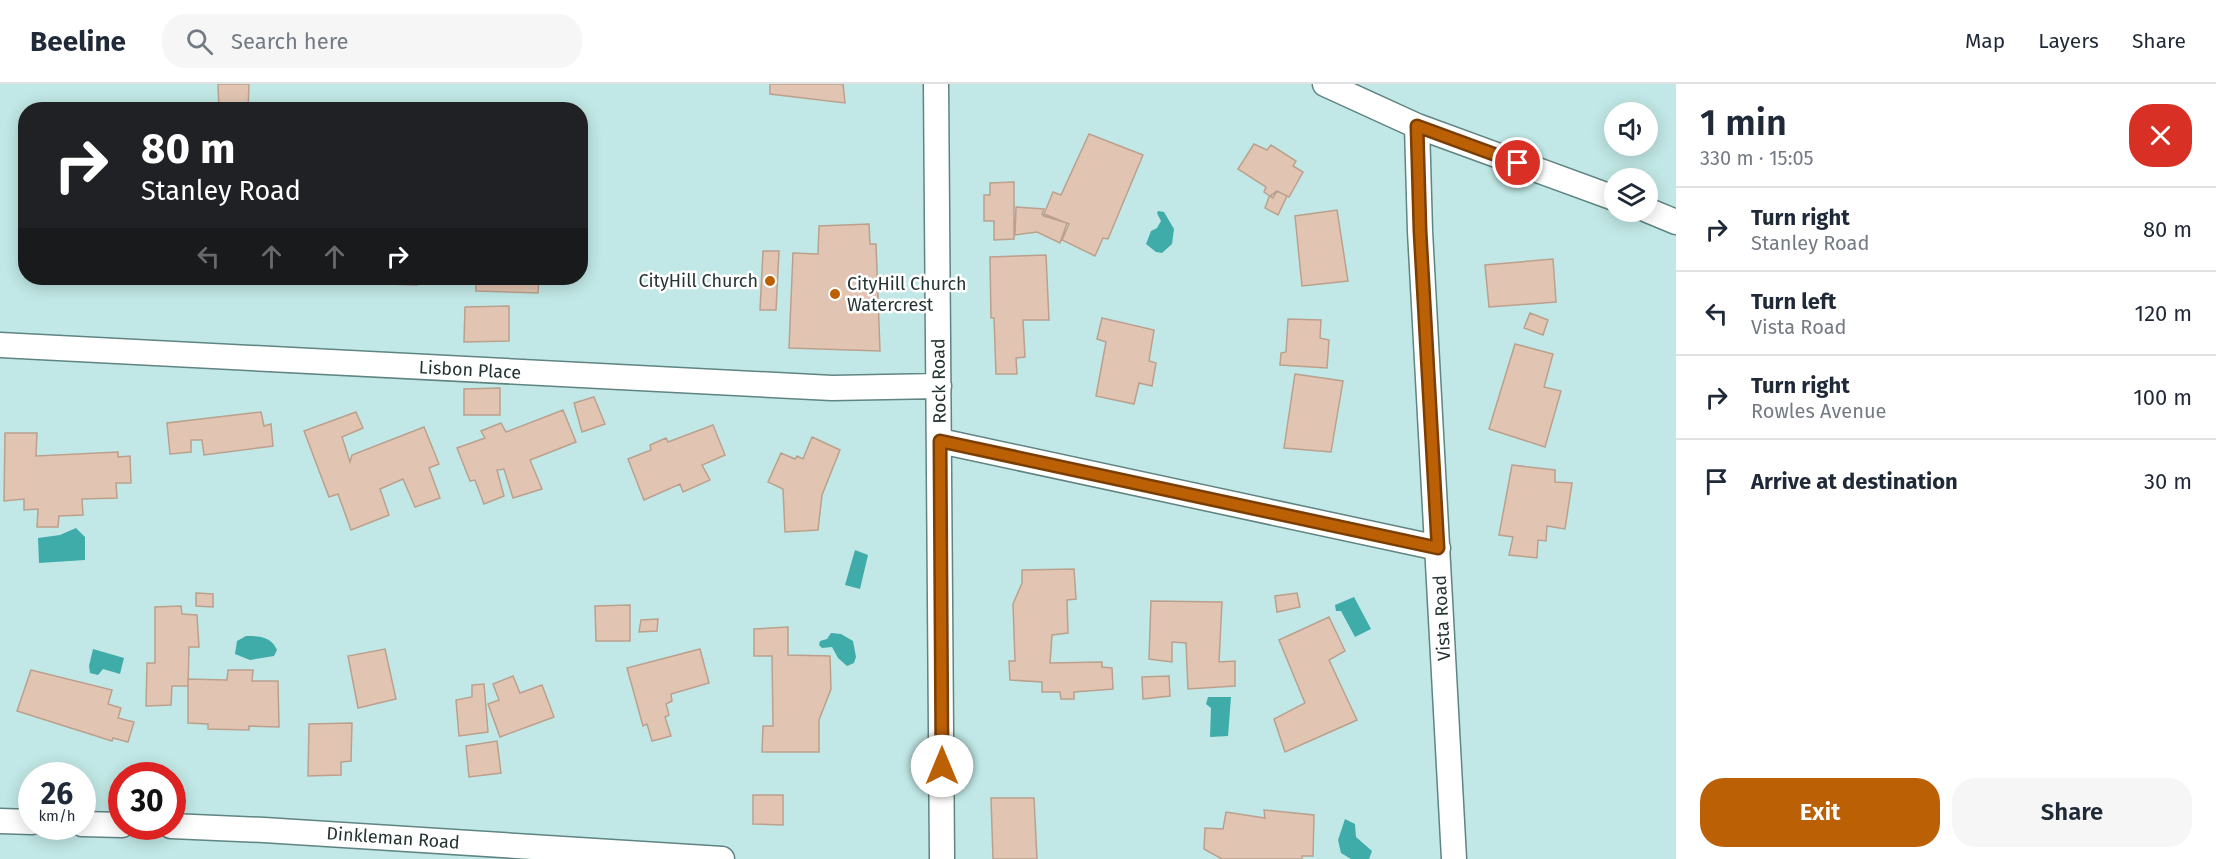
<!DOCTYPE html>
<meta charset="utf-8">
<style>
:root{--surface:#fff;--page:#f6f6f7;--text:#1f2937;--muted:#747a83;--line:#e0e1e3;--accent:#bb6005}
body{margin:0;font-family:"Fira Sans",sans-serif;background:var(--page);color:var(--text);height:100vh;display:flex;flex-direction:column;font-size:22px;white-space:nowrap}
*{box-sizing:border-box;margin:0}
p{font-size:20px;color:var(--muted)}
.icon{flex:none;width:33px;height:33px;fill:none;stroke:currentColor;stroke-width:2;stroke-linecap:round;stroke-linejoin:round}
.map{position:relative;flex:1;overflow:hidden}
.sheet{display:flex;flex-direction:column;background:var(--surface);width:540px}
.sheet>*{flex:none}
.banner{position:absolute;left:18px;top:18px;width:570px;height:183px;border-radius:24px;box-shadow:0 3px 15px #0003;background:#202124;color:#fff;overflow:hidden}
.fabs{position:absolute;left:1604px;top:18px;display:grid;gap:12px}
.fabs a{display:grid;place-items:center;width:54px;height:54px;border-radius:50%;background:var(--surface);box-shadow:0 3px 15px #0003;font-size:30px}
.speed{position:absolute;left:18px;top:678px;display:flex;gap:12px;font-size:30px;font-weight:700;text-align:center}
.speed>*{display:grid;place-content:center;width:78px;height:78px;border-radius:50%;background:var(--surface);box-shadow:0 3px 15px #0003;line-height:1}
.speed small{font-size:15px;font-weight:400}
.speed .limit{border:9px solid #d22;background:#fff;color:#111}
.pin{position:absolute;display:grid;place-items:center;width:51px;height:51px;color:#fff;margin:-26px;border:3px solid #fff;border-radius:50%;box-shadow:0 2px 6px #0007}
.me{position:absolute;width:66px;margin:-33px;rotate:0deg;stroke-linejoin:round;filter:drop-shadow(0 0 4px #0008)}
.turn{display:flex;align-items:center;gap:21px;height:126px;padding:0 24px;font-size:27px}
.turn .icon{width:78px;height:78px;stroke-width:2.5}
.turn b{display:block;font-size:42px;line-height:51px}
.lanes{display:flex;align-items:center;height:57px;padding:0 24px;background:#0003;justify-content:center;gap:30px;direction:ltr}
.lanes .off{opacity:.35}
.round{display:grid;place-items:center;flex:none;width:63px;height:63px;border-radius:24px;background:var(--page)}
.summary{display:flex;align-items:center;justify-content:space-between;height:102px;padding:0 24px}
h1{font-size:36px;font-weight:600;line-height:45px}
.action{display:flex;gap:12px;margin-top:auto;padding:12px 24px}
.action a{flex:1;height:69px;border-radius:24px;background:var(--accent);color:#fff;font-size:24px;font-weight:600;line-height:69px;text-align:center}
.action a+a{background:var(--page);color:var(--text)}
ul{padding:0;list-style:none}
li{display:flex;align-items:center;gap:18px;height:84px;padding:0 24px;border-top:2px solid var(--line)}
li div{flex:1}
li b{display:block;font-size:22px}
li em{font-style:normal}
header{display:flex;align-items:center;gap:36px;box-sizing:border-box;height:84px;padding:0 30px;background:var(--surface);border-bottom:2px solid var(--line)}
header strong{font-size:28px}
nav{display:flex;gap:33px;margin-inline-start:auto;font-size:21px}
.search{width:420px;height:54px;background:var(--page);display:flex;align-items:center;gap:15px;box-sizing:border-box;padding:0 21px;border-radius:24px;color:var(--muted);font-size:22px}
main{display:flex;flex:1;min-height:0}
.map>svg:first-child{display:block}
.water{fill:#3faca9}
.building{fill:#e1c5b2;stroke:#bba08e;stroke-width:1.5}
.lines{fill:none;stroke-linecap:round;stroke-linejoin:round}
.minor-casing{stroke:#5f8482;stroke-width:27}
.minor{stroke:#fff;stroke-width:24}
.route-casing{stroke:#7a3e03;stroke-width:15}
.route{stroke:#bb6005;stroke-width:10}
.poi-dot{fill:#bb6005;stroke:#fff;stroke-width:2}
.labels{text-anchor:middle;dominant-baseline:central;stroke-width:5;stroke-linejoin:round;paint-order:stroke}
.poi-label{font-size:18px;fill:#243433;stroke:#fff;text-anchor:end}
.street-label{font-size:18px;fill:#243433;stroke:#fff}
</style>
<header>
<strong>Beeline</strong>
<div class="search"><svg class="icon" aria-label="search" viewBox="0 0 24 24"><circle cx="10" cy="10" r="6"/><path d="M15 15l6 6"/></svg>Search here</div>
<nav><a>Map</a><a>Layers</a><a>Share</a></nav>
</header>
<main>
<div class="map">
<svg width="1676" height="775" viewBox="0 0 1676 775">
<rect width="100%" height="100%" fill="#c1e8e6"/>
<path class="water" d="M1158 127 1164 128 1174 145 1172 160 1162 169 1156 168 1146 160 1151 147 1157 144 1161 137 1157 129Z
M76 444 85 453V476L39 479 38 454 60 451Z
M855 466 868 471 860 505 845 501Z
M1354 513 1371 545 1355 553 1341 527H1336L1335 521Z
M831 549 841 550 853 557 856 573 854 579 847 582 838 574 832 563 822 564 819 561 820 557 827 555Z
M246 552C259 552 271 552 277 566L274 572 250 576 235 570 237 557Z
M93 565 124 574 120 590 103 585 98 591 90 589 89 582Z
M1208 613H1231L1228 652 1210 653 1211 624 1206 620Z
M1345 735 1355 740 1356 753 1372 767 1369 775H1351L1341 769 1338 756Z"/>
<path class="building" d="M218 0H249L248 26H219Z
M770 0H843L845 19 770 10Z
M1089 50 1143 71 1108 155 1103 154 1095 172 1062 156 1069 140 1044 130 1053 108 1061 111Z
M1254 60 1267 66 1271 61 1296 77 1293 82 1303 88 1289 113 1277 107 1273 114 1264 108 1266 103 1238 85Z
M1014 98V155L994 156V137H984V111H990V99Z
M1277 107 1287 112 1278 131 1265 124 1269 113Z
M1016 123 1044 125 1042 130 1044 132 1067 139 1060 159 1037 148 1015 151Z
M1337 126 1348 197 1302 202 1295 132Z
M869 140 870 160H876L880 267 789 264 793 169 818 170 819 142Z
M763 167H779L776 226H760Z
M1046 171 1049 236H1023L1025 273 1016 274 1017 290H996L994 234H991L990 173Z
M1553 175 1556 218 1489 223 1485 181Z
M389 194H418L417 201 388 200Z
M476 194H539L538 209 476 207Z
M509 222V257L464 258 465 223Z
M1530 229 1548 236 1543 251 1524 244Z
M1102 234 1154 246 1149 277 1156 279 1152 302 1139 299 1134 320 1096 312 1106 258 1097 255Z
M1288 235 1321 236 1320 254 1329 256 1327 284 1280 281 1281 269 1286 268Z
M1515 260 1553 270 1544 303 1561 307 1545 363 1489 345Z
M1295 290 1343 297 1331 368 1284 364Z
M500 304V331H464V305Z
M594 313 605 340 582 348 574 319Z
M563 326 576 358 530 376 542 405 513 414 504 385 497 386 504 412 484 420 475 396 470 397 457 364 485 354 481 347 501 339 506 348Z
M261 328 264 342 271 340 273 362 204 371 202 356H191V368L170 370 167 339Z
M356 328 363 344 342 353 350 378 352 371 424 343 439 380 429 384 440 414 415 423 403 395 380 405 389 431 351 446 338 410 329 413 304 347Z
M713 341 725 371 702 381 710 396 683 408 680 400 644 416 628 375 651 366 650 361 666 354 668 358Z
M5 349H37L36 372 118 368V373L130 372 131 399H116L117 414 82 415 83 431 59 432 58 443H37L38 425 24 426V415L4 417Z
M812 353 840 366 822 411 818 446 785 448 783 405 768 398 781 369 795 375 797 372 803 375Z
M1512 381 1555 386V398L1572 399 1565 445 1547 442 1546 457 1538 456 1537 474 1509 471 1513 453 1499 451Z
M1074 485 1076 515 1067 516 1068 549 1052 551 1050 579 1102 578V583L1112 584 1113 605 1074 608V615H1061L1060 608H1042V598L1010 596 1009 577H1015L1013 520 1022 499V486Z
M196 509 213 510V523L196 522Z
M1297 509 1300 523 1277 528 1275 512Z
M1151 517 1222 518 1219 578 1235 577V602L1188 605 1186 559 1172 558V578L1149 575Z
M630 521V557H596L595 522Z
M181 522 182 530 197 531 199 563H189L188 602H172L171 621 146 622 147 579H155V523Z
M1329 533 1345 567 1329 576 1357 636 1285 668 1274 635 1305 619 1279 556Z
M658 535 657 547 639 548 641 536Z
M788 543V571L830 572 831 605 819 636V668H762L763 642H773L772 572H754V545Z
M385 565 396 615 358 624 348 572Z
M700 565 709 599 671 610 672 617 666 620 669 631 665 633 671 652 652 657 647 640 643 642 627 584Z
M31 586 112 606 108 620 121 624 118 634 134 638 128 658 113 654 112 657 17 627Z
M228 586H253L252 597H278L279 643 249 642V646L208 645V640L188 639V595L227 596Z
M513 592 520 609 542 601 554 633 500 653 488 620 499 616 493 600Z
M1169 592 1170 612 1143 615 1142 593Z
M484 600 488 648 459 652 456 616 472 613V601Z
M352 639 351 677 341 678V691L308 692 309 640Z
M497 657 501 689 469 693 466 662Z
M753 711H783V741L753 740Z
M991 714H1034L1037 775H993Z
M1264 726 1314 731 1313 772H1302V775H1222L1204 765 1205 744 1223 745 1226 728 1265 734Z"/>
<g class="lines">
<g class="minor-casing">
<path id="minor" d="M936 0 942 775
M1325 0 1417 42 1614 114
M1417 42 1420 147 1454 775
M1647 126 1676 138
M0 261 832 304 939 302
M940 357 1438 464
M0 737 32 738
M82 740 122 741
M171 742 264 746 722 775"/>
</g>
<use href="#minor" class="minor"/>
</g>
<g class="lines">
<g class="route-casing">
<path id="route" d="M942 682 940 357 1438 464 1420 147 1417 42 1518 79"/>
</g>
<use href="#route" class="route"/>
</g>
<g class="poi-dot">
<circle cx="770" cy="197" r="6"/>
<circle cx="835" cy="210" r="6"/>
</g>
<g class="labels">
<g class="poi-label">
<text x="758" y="197">CityHill Church</text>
<text x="847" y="200" text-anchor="start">CityHill Church<tspan x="847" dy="21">Watercrest</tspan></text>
</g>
<g class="street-label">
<text transform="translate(470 286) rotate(3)">Lisbon Place</text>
<text transform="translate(939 297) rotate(-91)">Rock Road</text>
<text transform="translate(1442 534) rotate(-93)">Vista Road</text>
<text transform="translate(393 754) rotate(4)">Dinkleman Road</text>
</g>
</g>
</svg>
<div class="fabs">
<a><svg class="icon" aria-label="sound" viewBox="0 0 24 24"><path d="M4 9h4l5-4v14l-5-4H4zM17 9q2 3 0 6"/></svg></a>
<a><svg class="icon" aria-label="layers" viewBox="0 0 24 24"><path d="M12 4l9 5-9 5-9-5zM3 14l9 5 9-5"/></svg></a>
</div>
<div class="speed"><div>26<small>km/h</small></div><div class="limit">30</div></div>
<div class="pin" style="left:1518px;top:79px;background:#d93025"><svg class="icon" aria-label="arrive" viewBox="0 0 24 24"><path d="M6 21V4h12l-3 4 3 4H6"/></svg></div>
<svg class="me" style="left:942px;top:682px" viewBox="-20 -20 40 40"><circle r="19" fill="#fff"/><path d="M0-13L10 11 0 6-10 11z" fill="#bb6005"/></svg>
<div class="banner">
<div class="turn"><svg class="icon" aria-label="right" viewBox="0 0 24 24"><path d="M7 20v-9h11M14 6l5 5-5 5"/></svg><div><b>80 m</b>Stanley Road</div></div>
<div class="lanes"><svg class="icon off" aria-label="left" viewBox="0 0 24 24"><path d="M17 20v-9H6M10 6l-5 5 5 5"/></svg><svg class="icon off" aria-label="ahead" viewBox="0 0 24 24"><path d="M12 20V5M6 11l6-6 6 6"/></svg><svg class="icon off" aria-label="ahead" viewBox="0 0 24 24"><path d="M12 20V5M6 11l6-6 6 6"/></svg><svg class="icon" aria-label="right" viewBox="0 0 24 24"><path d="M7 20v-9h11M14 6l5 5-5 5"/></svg></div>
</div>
</div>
<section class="sheet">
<div class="summary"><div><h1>1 min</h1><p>330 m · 15:05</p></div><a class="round" style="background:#d93025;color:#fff"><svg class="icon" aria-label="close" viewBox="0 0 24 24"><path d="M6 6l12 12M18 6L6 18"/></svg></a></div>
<ul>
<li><svg class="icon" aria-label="right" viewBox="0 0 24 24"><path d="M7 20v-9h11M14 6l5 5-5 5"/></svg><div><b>Turn right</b><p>Stanley Road</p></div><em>80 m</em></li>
<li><svg class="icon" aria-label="left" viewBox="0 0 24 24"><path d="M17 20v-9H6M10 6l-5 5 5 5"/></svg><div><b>Turn left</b><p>Vista Road</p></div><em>120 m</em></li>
<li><svg class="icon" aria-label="right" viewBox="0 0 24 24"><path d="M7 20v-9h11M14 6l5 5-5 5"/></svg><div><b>Turn right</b><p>Rowles Avenue</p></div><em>100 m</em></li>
<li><svg class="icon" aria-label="arrive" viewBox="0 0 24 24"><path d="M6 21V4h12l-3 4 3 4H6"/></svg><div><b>Arrive at destination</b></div><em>30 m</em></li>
</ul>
<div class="action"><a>Exit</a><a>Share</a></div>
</section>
</main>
